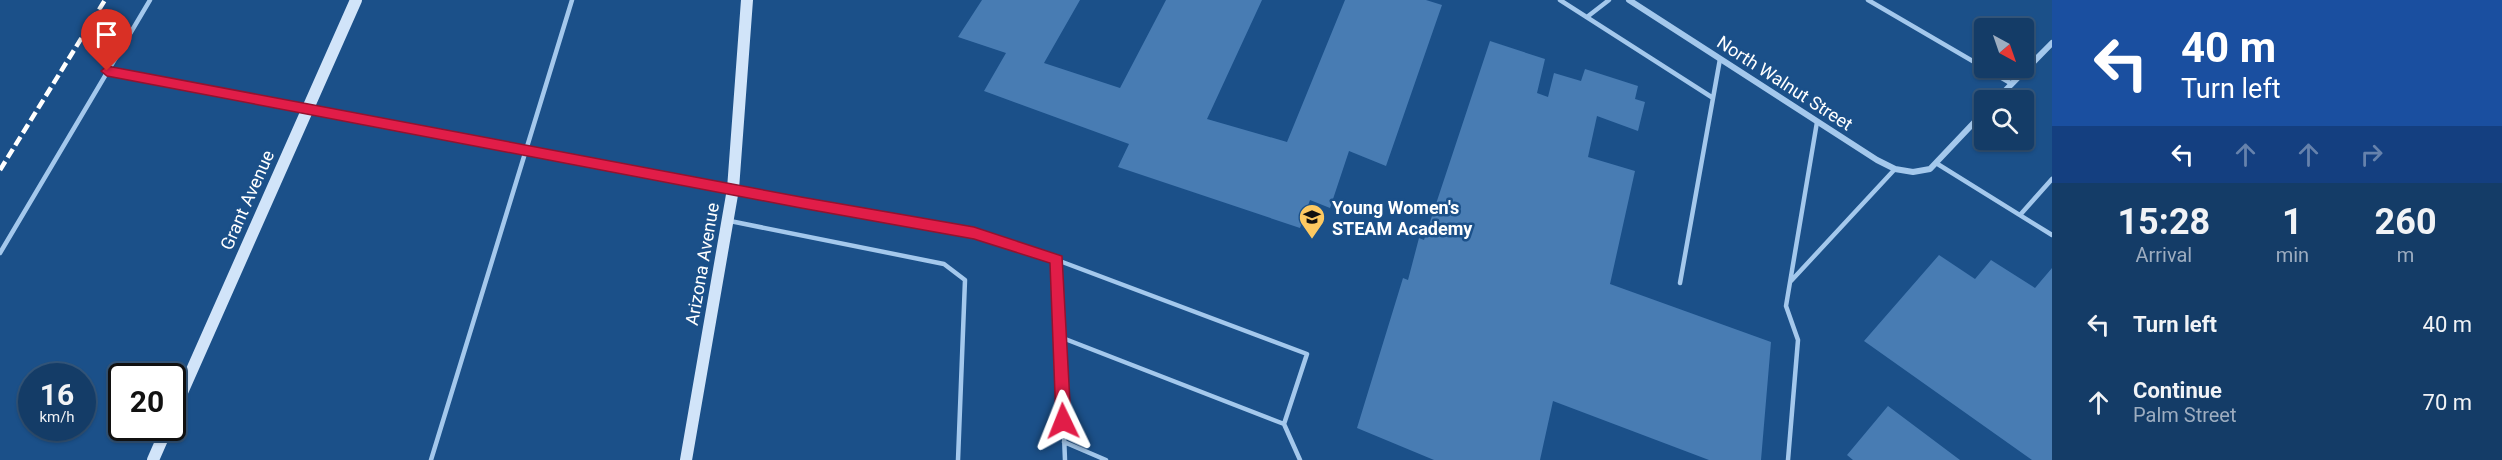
<!DOCTYPE html>
<style>
:root{--surface:#143c67;--page:#1d436d;--text:#f1f3f6;--muted:#9dadc0;--line:#33567b}
body{margin:0;font-family:Roboto,sans-serif;background:var(--page);color:var(--text);height:100vh;display:flex;flex-direction:column;font-size:22px;white-space:nowrap}
*{box-sizing:border-box;margin:0}
p{font-size:20px;color:var(--muted)}
.icon{flex:none;width:33px;height:33px;fill:none;stroke:currentColor;stroke-width:2;stroke-linecap:round;stroke-linejoin:round}
.map{position:relative;flex:1;overflow:hidden}
.details{display:flex;flex-direction:column;background:var(--surface);width:450px}
.details>*{flex:none}
.guide{background:#1a4fa0;color:#fff;overflow:hidden}
.needle{width:39px;rotate:140deg}
.buttons{position:absolute;left:1974px;top:18px;display:grid;gap:12px}
.buttons a{display:grid;place-items:center;width:60px;height:60px;border-radius:6px;background:var(--surface);box-shadow:0 2px 4px #0004,0 0 0 2px var(--line);font-size:30px}
.speed{position:absolute;left:18px;top:363px;display:flex;gap:12px;font-size:30px;font-weight:700;text-align:center}
.speed>*{display:grid;place-content:center;width:78px;height:78px;border-radius:50%;background:var(--surface);box-shadow:0 2px 4px #0004,0 0 0 2px var(--line);line-height:1}
.speed small{font-size:15px;font-weight:400}
.speed .limit{border:3px solid #111;border-radius:9px;background:#fff;color:#111}
.pin{position:absolute;display:grid;place-items:center;width:51px;height:51px;color:#fff;margin:-62px -26px;border-radius:50% 50% 50% 0;rotate:-45deg;box-shadow:0 0 6px #0007}
.pin .icon{rotate:45deg}
.me{position:absolute;width:66px;margin:-33px;rotate:358deg;stroke-linejoin:round;filter:drop-shadow(0 0 4px #0008)}
.turn{display:flex;align-items:center;gap:21px;height:126px;padding:0 30px;font-size:27px}
.turn .icon{width:78px;height:78px;stroke-width:2.5}
.turn b{display:block;font-size:42px;line-height:51px}
.lanes{display:flex;align-items:center;height:57px;padding:0 30px;background:#0003;justify-content:center;gap:30px;direction:ltr}
.lanes .off{opacity:.35}
.eta{display:flex;justify-content:space-evenly;align-items:center;height:102px;text-align:center}
.eta b{font-size:36px;font-weight:700;line-height:42px}
ul{padding:0;list-style:none}
li{display:flex;align-items:center;gap:18px;height:78px;padding:0 30px}
li div{flex:1}
li b{display:block;font-size:22px}
li em{font-style:normal}
main{display:flex;flex:1;min-height:0}
.map>svg:first-child{display:block}
.building{fill:#487cb3}
.lines{fill:none;stroke-linecap:round;stroke-linejoin:round}
.service{stroke:#a4c8ec;stroke-width:4.5}
.minor{stroke:#a4c8ec;stroke-width:6}
.secondary{stroke:#d1e4f9;stroke-width:12}
.rail{stroke:#fff;stroke-width:4.5;stroke-dasharray:10 4.5;stroke-linecap:butt}
.route{fill:#e11d48;stroke:#92132f;stroke-width:1.5}
.labels{text-anchor:middle;dominant-baseline:central;stroke-width:5;stroke-linejoin:round;paint-order:stroke}
.street-label{font-size:18px;fill:#fff;stroke:#1b5089}
.poi-label{font-size:18px;font-weight:bold;fill:#fff;stroke:#1b5089;text-anchor:start}
</style>
<main>
<div class="map">
<svg width="2052" height="460" viewBox="0 0 2052 460">
<rect width="100%" height="100%" fill="#1b5089"/>
<path class="building" d="M982 0H1080L1044 63 1120 88 1166 0H1262L1207 119 1287 142 1345 0H1426L1442 5 1386 166 1349 151 1330 208 1310 200 1300 228 1118 167 1129 144 984 91 1006 53 958 37Z
M1490 41 1545 59 1537 93 1548 97 1554 73 1581 81 1585 69 1638 86 1635 99 1645 102 1638 131 1597 116 1588 157 1635 171 1610 284 1771 342 1761 460H1709L1553 401 1540 460H1434L1357 428 1403 278 1408 280 1419 238 1424 240Z
M1939 255 1975 279 1991 260 2035 288 2052 268V460H2032L1864 341Z
M1888 406 1960 460H1853L1847 455Z"/>
<g class="lines">
<path class="service" d="M1560 0 1713 98
M1868 0 2012 84
M1587 17 1609 0
M1936 163 2052 235
M736 190 974 233 1057 260 1307 354 1284 424 1300 460
M2020 215 2052 179
M730 221 944 264 965 280 958 460
M0 253 150 0
M1057 260 1065 460
M1791 281 1895 169
M1680 283 1720 59
M1060 337 1284 424
M1064 442 1106 460
M431 460 572 0
M1788 460 1798 340 1786 306 1817 122"/>
<path class="minor" d="M1629 0 1877 160 1895 169 1913 172 1930 169 1984 112
M107 71 733 189
M1996 100 2052 43"/>
<path class="secondary" d="M172 415 356 0
M153 460 167 428
M686 460 733 189 747 0"/>
<path class="rail" d="M0 170 105 0"/>
</g>
<path class="route" d="M107 66 801 197 974 227 1062 256 1071 421 1069 426 1063 428 1058 426 1056 421 1050 263 974 239 801 208 107 76 101 71Z"/>
<defs>
<g id="school-pin" transform="scale(1.35)"><path d="M0 17L-7.5 6A9.5 9.5 0 1 1 7.5 6Z" fill="#fdc961" stroke="#1b5089"/><path d="M0-5L7-2L0 1L-7-2ZM-4 1L0 2.5L4 1V4Q0 6-4 4Z" fill="#111"/></g>
</defs>
<g fill-rule="evenodd">
<use href="#school-pin" x="1312" y="217"/>
</g>
<g class="labels">
<g class="street-label">
<text transform="translate(1785 83) rotate(33)">North Walnut Street</text>
<text transform="translate(247 200) rotate(-66)">Grant Avenue</text>
<text transform="translate(702 264) rotate(-80)">Arizona Avenue</text>
</g>
<g class="poi-label">
<text x="1332" y="207">Young Women's<tspan x="1332" dy="21">STEAM Academy</tspan></text>
</g>
</g>
</svg>
<div class="buttons">
<a><svg class="needle" viewBox="-14 -14 28 28"><path d="M0-13l5 13h-10z" fill="#e53935"/><path d="M0 13l5-13h-10z" fill="#9dadc0"/></svg></a>
<a><svg class="icon" aria-label="search" viewBox="0 0 24 24"><circle cx="10" cy="10" r="6"/><path d="M15 15l6 6"/></svg></a>
</div>
<div class="speed"><div>16<small>km/h</small></div><div class="limit">20</div></div>
<div class="pin" style="left:107px;top:71px;background:#d93025"><svg class="icon" aria-label="arrive" viewBox="0 0 24 24"><path d="M6 21V4h12l-3 4 3 4H6"/></svg></div>
<svg class="me" style="left:1063px;top:421px" viewBox="-20 -20 40 40"><path d="M0-17L14 15 0 8-14 15z" fill="#e11d48" stroke="#fff" stroke-width="4"/></svg>
</div>
<section class="details">
<div class="guide">
<div class="turn"><svg class="icon" aria-label="left" viewBox="0 0 24 24"><path d="M17 20v-9H6M10 6l-5 5 5 5"/></svg><div><b>40 m</b>Turn left</div></div>
<div class="lanes"><svg class="icon" aria-label="left" viewBox="0 0 24 24"><path d="M17 20v-9H6M10 6l-5 5 5 5"/></svg><svg class="icon off" aria-label="ahead" viewBox="0 0 24 24"><path d="M12 20V5M6 11l6-6 6 6"/></svg><svg class="icon off" aria-label="ahead" viewBox="0 0 24 24"><path d="M12 20V5M6 11l6-6 6 6"/></svg><svg class="icon off" aria-label="right" viewBox="0 0 24 24"><path d="M7 20v-9h11M14 6l5 5-5 5"/></svg></div>
</div>
<div class="eta">
<div><b>15:28</b><p>Arrival</p></div>
<div><b>1</b><p>min</p></div>
<div><b>260</b><p>m</p></div>
</div>
<ul>
<li><svg class="icon" aria-label="left" viewBox="0 0 24 24"><path d="M17 20v-9H6M10 6l-5 5 5 5"/></svg><div><b>Turn left</b></div><em>40 m</em></li>
<li><svg class="icon" aria-label="ahead" viewBox="0 0 24 24"><path d="M12 20V5M6 11l6-6 6 6"/></svg><div><b>Continue</b><p>Palm Street</p></div><em>70 m</em></li>
</ul>
</section>
</main>
